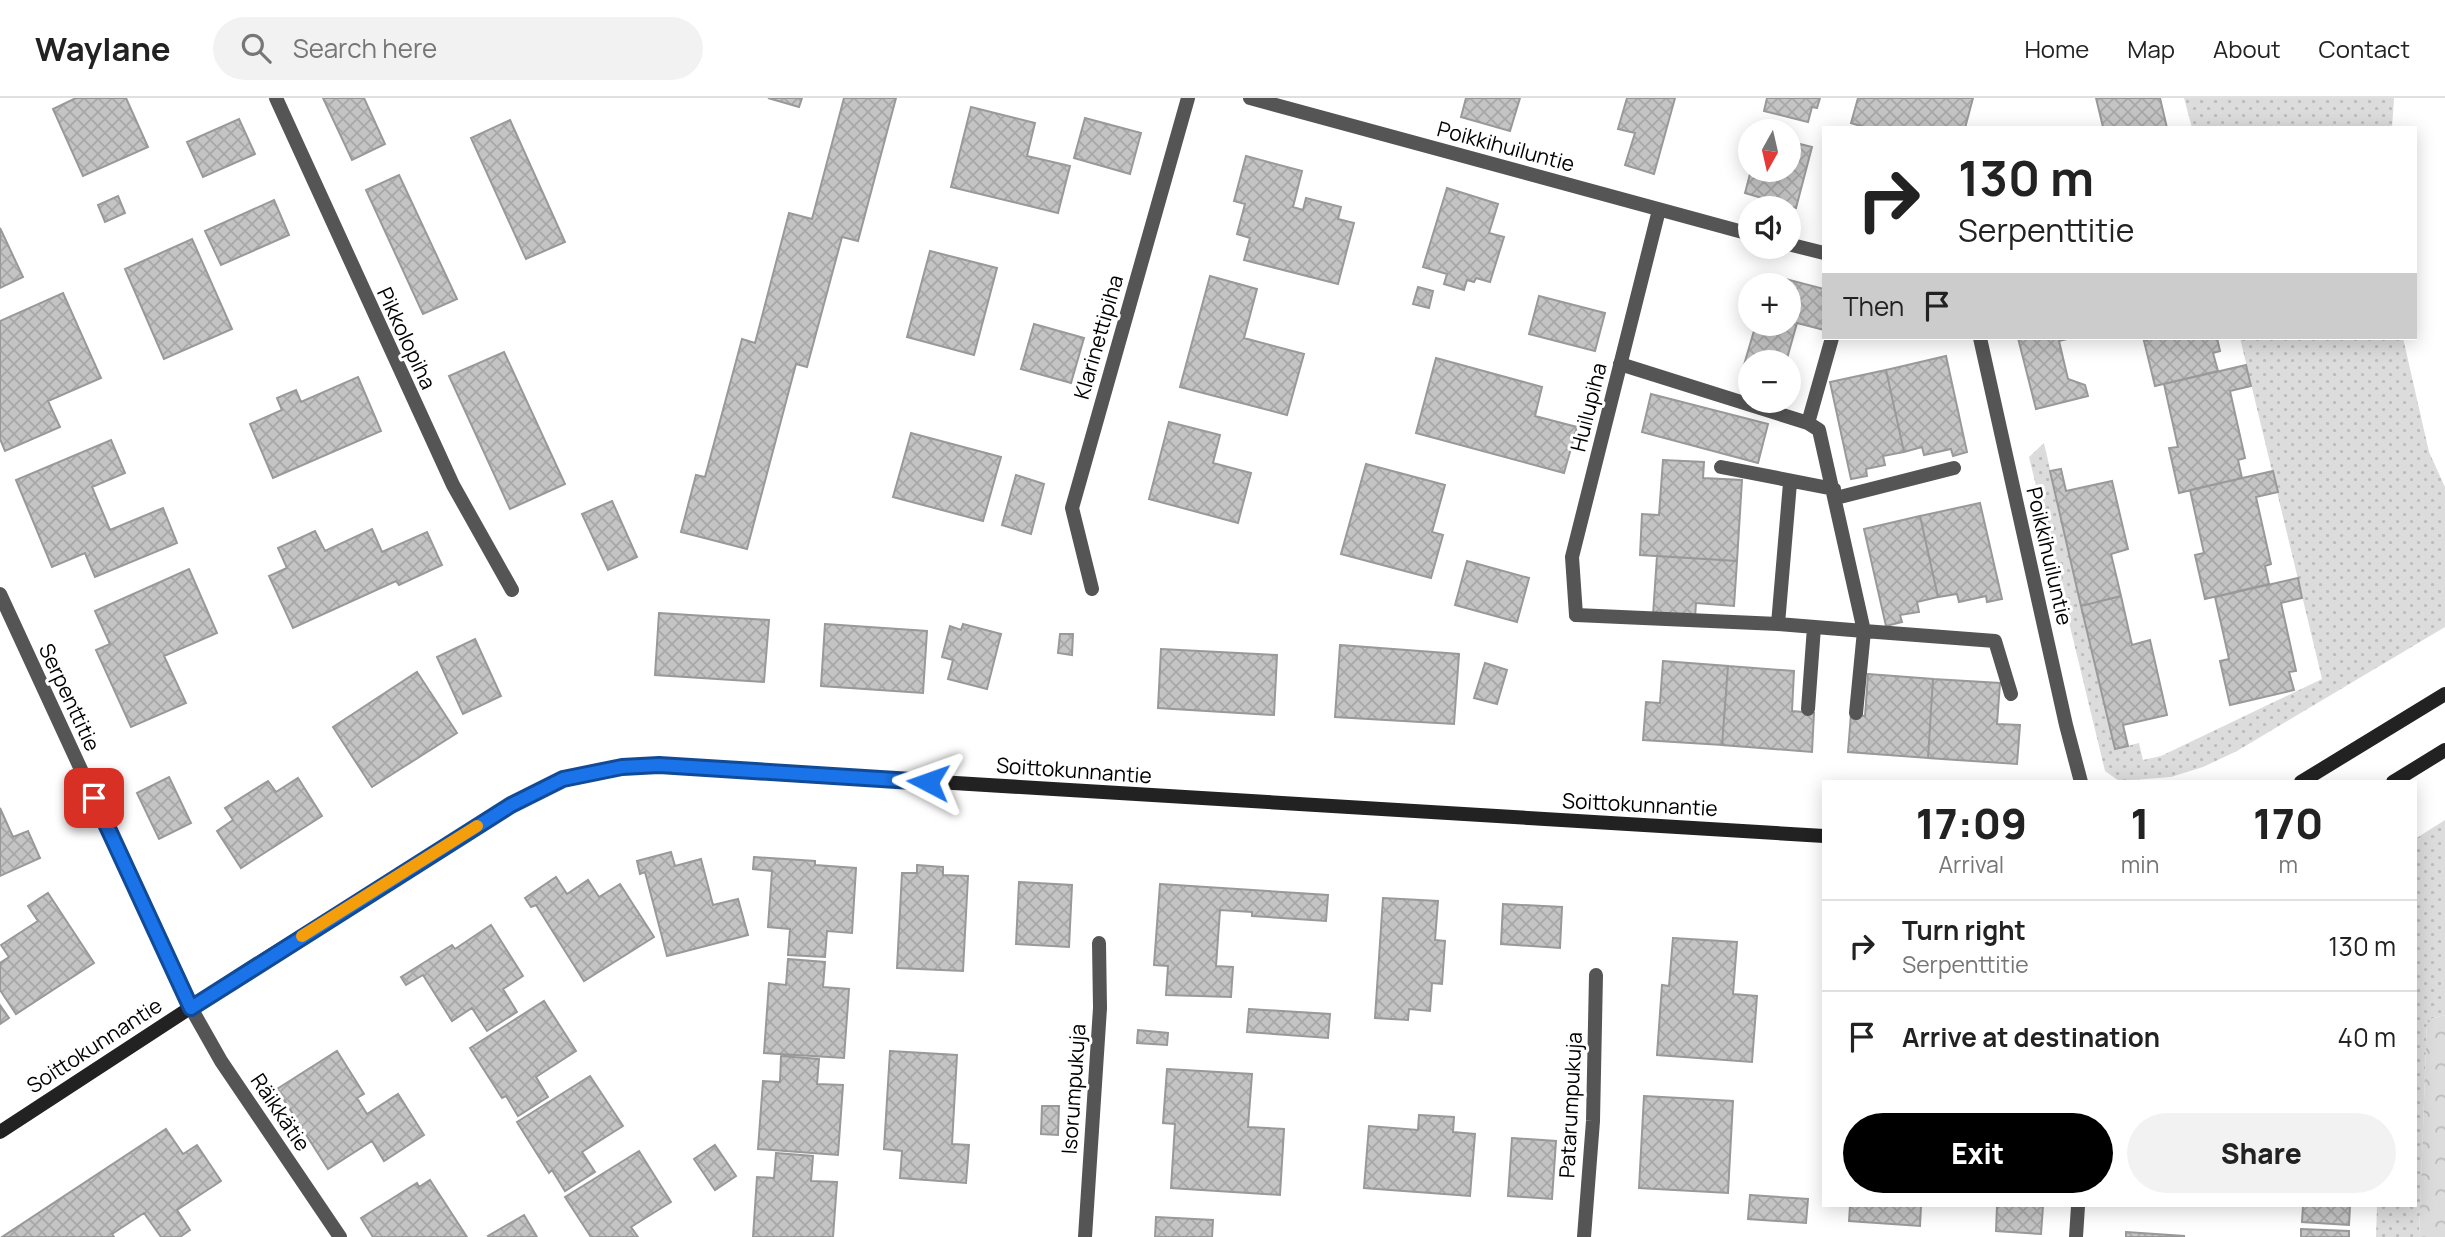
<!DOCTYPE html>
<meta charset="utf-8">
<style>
:root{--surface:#fff;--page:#f2f2f2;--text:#222;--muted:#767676;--line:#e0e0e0;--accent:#000}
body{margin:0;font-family:Manrope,sans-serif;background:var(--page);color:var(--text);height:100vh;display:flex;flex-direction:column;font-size:26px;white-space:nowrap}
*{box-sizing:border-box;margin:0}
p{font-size:23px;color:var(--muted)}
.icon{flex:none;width:38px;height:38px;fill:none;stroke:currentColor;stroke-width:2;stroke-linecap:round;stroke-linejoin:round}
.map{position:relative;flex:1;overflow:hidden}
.side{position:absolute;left:1822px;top:682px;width:595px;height:427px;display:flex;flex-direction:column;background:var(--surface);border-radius:0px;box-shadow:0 4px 18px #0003}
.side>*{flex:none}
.top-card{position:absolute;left:1822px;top:28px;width:595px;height:214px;border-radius:0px;box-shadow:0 4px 18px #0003;background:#fff;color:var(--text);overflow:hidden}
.needle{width:46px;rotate:188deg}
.buttons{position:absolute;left:1738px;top:21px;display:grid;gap:14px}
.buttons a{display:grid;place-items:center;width:63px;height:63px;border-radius:50%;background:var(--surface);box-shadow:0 4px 18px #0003;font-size:35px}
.pin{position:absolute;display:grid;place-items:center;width:60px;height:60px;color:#fff;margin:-30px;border-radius:14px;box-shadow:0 4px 10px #0006}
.me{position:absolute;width:77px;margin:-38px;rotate:274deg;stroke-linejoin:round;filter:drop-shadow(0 0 5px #0008)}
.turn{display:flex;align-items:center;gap:24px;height:147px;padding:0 21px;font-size:32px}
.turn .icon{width:91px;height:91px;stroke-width:2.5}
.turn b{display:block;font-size:49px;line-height:60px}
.then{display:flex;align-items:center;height:66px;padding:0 21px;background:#0003;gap:14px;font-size:26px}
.eta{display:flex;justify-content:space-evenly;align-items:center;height:119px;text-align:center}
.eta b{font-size:42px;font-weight:800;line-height:49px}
.button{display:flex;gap:14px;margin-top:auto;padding:14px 21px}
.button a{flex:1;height:80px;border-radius:42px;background:var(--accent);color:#fff;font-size:28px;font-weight:800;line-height:80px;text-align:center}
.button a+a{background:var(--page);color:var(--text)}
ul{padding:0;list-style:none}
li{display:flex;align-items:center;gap:21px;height:91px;padding:0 21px;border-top:2px solid var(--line)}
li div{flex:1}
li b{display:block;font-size:26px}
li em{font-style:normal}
header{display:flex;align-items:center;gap:42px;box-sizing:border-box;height:98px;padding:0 35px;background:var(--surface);border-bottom:2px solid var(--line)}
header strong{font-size:33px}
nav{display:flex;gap:38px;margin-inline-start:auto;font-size:24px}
.search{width:490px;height:63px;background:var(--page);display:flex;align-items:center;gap:18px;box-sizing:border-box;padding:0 24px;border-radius:38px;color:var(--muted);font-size:26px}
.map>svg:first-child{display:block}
.grass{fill:url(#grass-dots)}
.forest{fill:url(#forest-crowns)}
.building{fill:url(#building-cross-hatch);stroke:#999;stroke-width:2}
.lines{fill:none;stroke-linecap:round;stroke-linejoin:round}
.lane{stroke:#555;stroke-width:14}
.street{stroke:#555;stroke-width:14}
.secondary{stroke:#222;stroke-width:14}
.route-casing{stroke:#114b97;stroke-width:18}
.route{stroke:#1a73e8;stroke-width:12}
.slow{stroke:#f59e0b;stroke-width:12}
.labels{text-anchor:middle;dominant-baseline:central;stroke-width:6;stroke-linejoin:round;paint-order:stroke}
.street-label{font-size:21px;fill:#000;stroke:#fff}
</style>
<header>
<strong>Waylane</strong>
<div class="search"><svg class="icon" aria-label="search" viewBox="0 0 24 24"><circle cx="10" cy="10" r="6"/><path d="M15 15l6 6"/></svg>Search here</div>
<nav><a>Home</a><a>Map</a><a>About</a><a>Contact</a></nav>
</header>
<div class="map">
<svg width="2445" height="1139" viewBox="0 0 2445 1139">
<defs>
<pattern id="grass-dots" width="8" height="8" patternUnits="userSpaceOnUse" patternTransform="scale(1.75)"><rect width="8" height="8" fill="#dcdcdc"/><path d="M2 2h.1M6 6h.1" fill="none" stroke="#bbb" stroke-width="1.8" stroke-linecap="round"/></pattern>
<pattern id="forest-crowns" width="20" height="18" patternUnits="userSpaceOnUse" patternTransform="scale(1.75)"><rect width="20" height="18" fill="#dcdcdc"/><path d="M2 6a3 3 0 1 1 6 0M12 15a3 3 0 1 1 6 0" fill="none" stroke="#bbb"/></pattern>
<pattern id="building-cross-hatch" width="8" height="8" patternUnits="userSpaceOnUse" patternTransform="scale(1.75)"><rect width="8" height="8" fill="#c4c4c4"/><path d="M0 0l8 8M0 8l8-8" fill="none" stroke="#a7a7a7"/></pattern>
</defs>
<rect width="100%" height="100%" fill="#fff"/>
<path class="grass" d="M2184 0H2394L2392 30H2192Z
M2240 240H2403L2429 354 2445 389V529L2237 653 2203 669 2171 679 2119 683 2105 673 2029 359 2044 345 2115 651 2139 645 2143 662 2161 658 2322 581Z
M2445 722V917L2427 922 2419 1139H2376L2377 1108H2415V741Z"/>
<path class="forest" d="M2445 917V1139H2419L2427 922Z"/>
<path class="building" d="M76 0H126L148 49 83 78 53 11Z
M323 0H364L385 46 352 62Z
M768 0H802L799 9Z
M844 0H896L858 143 842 139 807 269 796 266 747 451 681 434 696 377 705 379 742 241 755 245 789 115 812 121Z
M1466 0H1520L1510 33 1461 19Z
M1627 0H1675L1654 76 1625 67 1635 35 1618 31Z
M1767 0H1820L1817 10 1812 9 1808 24 1764 13Z
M1858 0H1973L1965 30H1867L1851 25Z
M2096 0H2160L2167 30H2098L2103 29Z
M971 9 1035 25 1027 58 1070 68 1058 115 951 89Z
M1085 20 1141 35 1130 76 1074 60Z
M239 21 255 56 203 79 187 44Z
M510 22 565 144 526 161 471 40Z
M1788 43 1812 49 1796 110 1745 95 1751 72H1788Z
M1246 58 1302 73 1293 109 1303 112 1306 100 1341 109 1338 121 1354 125 1338 186 1244 162 1250 140 1237 136 1245 106 1234 103Z
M399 77 457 201 423 216 366 92Z
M1447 90 1498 106 1489 135 1504 139 1490 184 1476 180 1474 184 1467 182 1464 192 1444 186 1447 176 1423 169Z
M118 98 125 115 105 124 98 107Z
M274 102 289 137 221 167 205 133Z
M0 130 23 179 0 190Z
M192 141 232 231 164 261 125 171Z
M930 153 997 170 974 257 907 239Z
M1770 177 1824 191V232L1797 225 1786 264H1750V280L1741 277 1756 226H1788V187H1767Z
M1210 178 1257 191 1244 240 1304 256 1287 317 1180 289Z
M1418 189 1433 193 1429 210 1413 206Z
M63 195 101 280 48 303 60 329 5 353 0 341V223Z
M1539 198 1605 215 1595 253 1529 236Z
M1034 226 1084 240 1071 285 1021 271Z
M2018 240H2071L2059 243 2068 281 2085 287 2088 298 2036 311Z
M2153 240H2217L2220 253 2213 255 2218 273 2155 288 2144 243Z
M504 254 565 386 510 411 449 278Z
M1946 258 1967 354 1953 358 1951 351 1924 357 1922 349 1904 354 1886 272Z
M1436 260 1542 289 1535 318 1577 329 1564 375 1416 335Z
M2246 267 2251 288 2230 293 2245 360 2238 362 2242 380 2179 395 2169 350 2178 349 2164 286Z
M1886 272 1904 354 1883 358 1885 367 1866 371 1867 378 1851 381 1830 284Z
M358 279 381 333 273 380 250 326 282 312 277 300 296 292 301 304Z
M1651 296 1768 326 1758 365 1642 334Z
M1169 324 1220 337 1213 365 1251 375 1238 425 1149 401Z
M911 335 1001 359 983 423 893 399Z
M111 342 125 375 92 389 110 432 163 410 177 445 95 479 85 455 52 469 16 382Z
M1663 362 1704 364 1703 380 1742 382 1737 463 1640 457 1642 416 1659 417Z
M1366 366 1445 387 1432 434 1443 437 1431 480 1341 456Z
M2061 371 2066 393 2112 383 2128 451 2111 456 2121 498 2081 508 2050 373Z
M2273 373 2278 394 2256 399 2271 466 2265 468 2269 486 2205 501 2195 457 2204 455 2190 392Z
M1016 377 1044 386 1031 436 1002 427Z
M612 403 637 459 608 472 582 416Z
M1980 405 2002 501 1987 504 1986 498 1959 504 1957 496 1938 499 1920 418Z
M1920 418 1938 499 1917 504 1919 514 1900 517 1902 524 1886 528 1864 431Z
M372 431 382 454 427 434 442 467 399 487 396 483 293 530 269 478 287 470 278 450 315 433 325 453Z
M1657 458 1737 463 1734 508 1696 505 1695 520 1653 517Z
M1467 463 1529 480 1517 524 1455 507Z
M189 471 217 535 164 558 186 605 131 629 96 552 110 546 95 513Z
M2298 480 2302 500 2281 505 2296 573 2289 574 2294 592 2230 607 2220 563 2229 561 2215 499Z
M2121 498 2132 547 2150 542 2167 617 2123 627 2128 648 2115 651 2081 508Z
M659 515 769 522 764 584 655 577Z
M825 526 927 533 923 595 821 588Z
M963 526 1001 536 987 591 948 581 953 562 942 559 950 528 961 532Z
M1060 536H1073L1072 557 1058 555Z
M475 541 501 598 463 616 437 559Z
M1340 547 1459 556 1454 626 1335 619Z
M1161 551 1277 557 1274 617 1158 610Z
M1663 563 1728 568 1722 647 1643 642 1646 604 1660 605Z
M1485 565 1507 572 1497 606 1474 600Z
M1728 568 1794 573 1792 613 1814 615 1812 654 1722 647Z
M417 574 457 635 372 689 333 629Z
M1868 576 1933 581 1928 660 1848 654 1851 616 1865 618Z
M1933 581 2000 585 1997 626 2020 627 2017 666 1928 660Z
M169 679 191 725 159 741 137 695Z
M298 680 322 718 241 770 217 733 233 722 225 710 268 683 276 694Z
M0 710 13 739 28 733 40 760 0 778Z
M671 754 675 768 701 761 713 807 738 801 748 837 667 858 645 774 640 776 637 763Z
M754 759 815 763V767L856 770 852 835 827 833 825 859 788 857 790 831 768 829 772 773 753 771Z
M917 767 943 769V777L968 778 963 873 897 870 902 775H917Z
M556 779 567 796 588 782 599 799 620 786 654 839 584 883 536 807 531 809 525 800Z
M1019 784 1072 787 1069 849 1016 846Z
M1160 786 1328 797 1326 823 1252 818V814L1220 812 1216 868 1233 869 1231 899 1166 897 1168 868 1154 867Z
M48 795 94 865 16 916 0 892V865L9 859 1 847 38 823 28 808Z
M1383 800 1438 803 1435 842 1445 843 1442 886 1432 885 1430 913 1409 911 1408 922 1375 920Z
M1503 806 1562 809 1560 850 1501 846Z
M491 827 523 878 503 891 517 914 487 933 472 910 452 923 423 877 406 887 401 879 452 847 455 851Z
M1673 840 1737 844 1733 896 1757 898 1752 964 1657 957 1662 887 1669 888Z
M788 861 825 864 823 889 849 891 844 960 764 955 769 885 786 887Z
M544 903 576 953 536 979 548 999 518 1018 506 998 502 1000 470 950Z
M0 907 9 920 0 926Z
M1249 911 1330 916 1328 940 1247 934Z
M1138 932 1168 935 1167 947 1137 945Z
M337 953 364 996 357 1000 367 1016 398 996 424 1037 384 1063 372 1043 328 1071 277 991Z
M890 953 957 957 952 1046 969 1047 966 1085 900 1080 902 1053 884 1051Z
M781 958 819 961 817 986 843 987 838 1057 758 1051 763 983 780 984Z
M1167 971 1252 976 1248 1029 1284 1031 1280 1097 1171 1090 1175 1026 1163 1025Z
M590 978 623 1028 582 1054 595 1074 565 1093 552 1072 549 1075 517 1024Z
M1644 998 1733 1003 1728 1095 1639 1090Z
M1042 1008H1059L1058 1037 1041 1036Z
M1419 1017 1454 1019 1453 1034 1475 1036 1470 1098 1364 1090 1369 1028 1418 1032Z
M166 1031 183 1056 197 1047 221 1083 177 1112 190 1132 180 1139H161L144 1115 112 1136 114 1139H2Z
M1512 1040 1556 1043 1552 1101 1508 1098Z
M715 1047 736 1078 715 1092 694 1061Z
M639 1053 671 1104 631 1129 638 1139H591L565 1099Z
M776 1055 813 1058 811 1083 837 1084 833 1139H753L757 1079 774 1080Z
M430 1082 467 1139H373L361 1120 417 1085 419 1089Z
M1750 1097 1808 1101 1806 1125 1748 1121Z
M1850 1108H1921L1920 1128 1849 1123Z
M1997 1108H2043L2041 1136 1996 1133Z
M2303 1108H2350L2349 1127 2302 1124Z
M524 1117 537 1139H489L488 1138Z
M1156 1119 1213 1122 1212 1139H1155Z
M2301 1131 2349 1133V1139H2301Z
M2126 1134 2184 1138V1139H2126Z"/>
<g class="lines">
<path class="lane" d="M1808 325 1832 240
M1721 369 1834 391
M1836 400 1954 370
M1576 517 1778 526 1864 533 1819 332 1808 325 1620 266
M1778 526 1790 385
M1808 611 1814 529
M1856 615 1864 533 1995 543 2011 596"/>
<path class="street" d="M276 0 453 387 512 492
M1250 0 1750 136
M1788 146 1824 155
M1980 240 2066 627 2081 684
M1092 491 1072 410 1188 0
M0 496 191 910 221 963 340 1139
M1576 517 1572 459 1659 112
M1085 1139 1100 910 1099 845
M1584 1139 1593 1023 1596 877
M2076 1139 2078 1108"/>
<path class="secondary" d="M2301 684 2445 596
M2393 684 2445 652
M0 1034 265 861 511 707 563 681 622 669 659 667 1824 738"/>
</g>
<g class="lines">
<g class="route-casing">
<path id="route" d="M94 700 191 910 511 707 563 681 622 669 659 667 928 684"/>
</g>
<use href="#route" class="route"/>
<path class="slow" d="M302 838 477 728"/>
</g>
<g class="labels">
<g class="street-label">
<text transform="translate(1506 48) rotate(15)">Poikkihuiluntie</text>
<text transform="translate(1098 239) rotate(-74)">Klarinettipiha</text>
<text transform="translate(407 240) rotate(65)">Pikkolopiha</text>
<text transform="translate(1588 309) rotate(-76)">Huilupiha</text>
<text transform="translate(2050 458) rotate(77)">Poikkihuiluntie</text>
<text transform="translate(70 599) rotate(65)">Serpenttitie</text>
<text transform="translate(1074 672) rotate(4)">Soittokunnantie</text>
<text transform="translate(1640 706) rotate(3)">Soittokunnantie</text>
<text transform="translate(94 947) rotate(-33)">Soittokunnantie</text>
<text transform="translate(1073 991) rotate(-86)">Isorumpukuja</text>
<text transform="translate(1570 1007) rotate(-87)">Patarumpukuja</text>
<text transform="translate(281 1014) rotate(56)">Räikkätie</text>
</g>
</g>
</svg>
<div class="buttons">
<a><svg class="needle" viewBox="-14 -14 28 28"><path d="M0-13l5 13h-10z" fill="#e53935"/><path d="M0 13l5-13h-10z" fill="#767676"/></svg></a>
<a><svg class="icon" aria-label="sound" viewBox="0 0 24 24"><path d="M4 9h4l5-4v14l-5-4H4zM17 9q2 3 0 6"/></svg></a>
<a>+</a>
<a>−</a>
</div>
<div class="pin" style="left:94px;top:700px;background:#d93025"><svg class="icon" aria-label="arrive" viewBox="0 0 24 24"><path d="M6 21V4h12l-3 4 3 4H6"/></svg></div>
<svg class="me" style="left:928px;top:684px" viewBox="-20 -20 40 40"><path d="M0-17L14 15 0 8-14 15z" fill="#1a73e8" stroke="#fff" stroke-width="4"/></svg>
<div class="top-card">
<div class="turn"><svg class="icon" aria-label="right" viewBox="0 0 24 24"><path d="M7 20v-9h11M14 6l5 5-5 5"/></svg><div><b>130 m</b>Serpenttitie</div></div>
<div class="then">Then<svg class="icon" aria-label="arrive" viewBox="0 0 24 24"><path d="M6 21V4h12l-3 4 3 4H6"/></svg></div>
</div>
<section class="side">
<div class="eta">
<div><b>17:09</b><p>Arrival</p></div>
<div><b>1</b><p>min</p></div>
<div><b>170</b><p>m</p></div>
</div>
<ul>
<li><svg class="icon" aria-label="right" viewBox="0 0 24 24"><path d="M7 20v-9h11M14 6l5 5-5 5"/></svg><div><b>Turn right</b><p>Serpenttitie</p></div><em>130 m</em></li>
<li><svg class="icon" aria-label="arrive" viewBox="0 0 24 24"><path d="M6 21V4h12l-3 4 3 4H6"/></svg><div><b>Arrive at destination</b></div><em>40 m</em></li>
</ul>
<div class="button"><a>Exit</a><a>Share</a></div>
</section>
</div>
